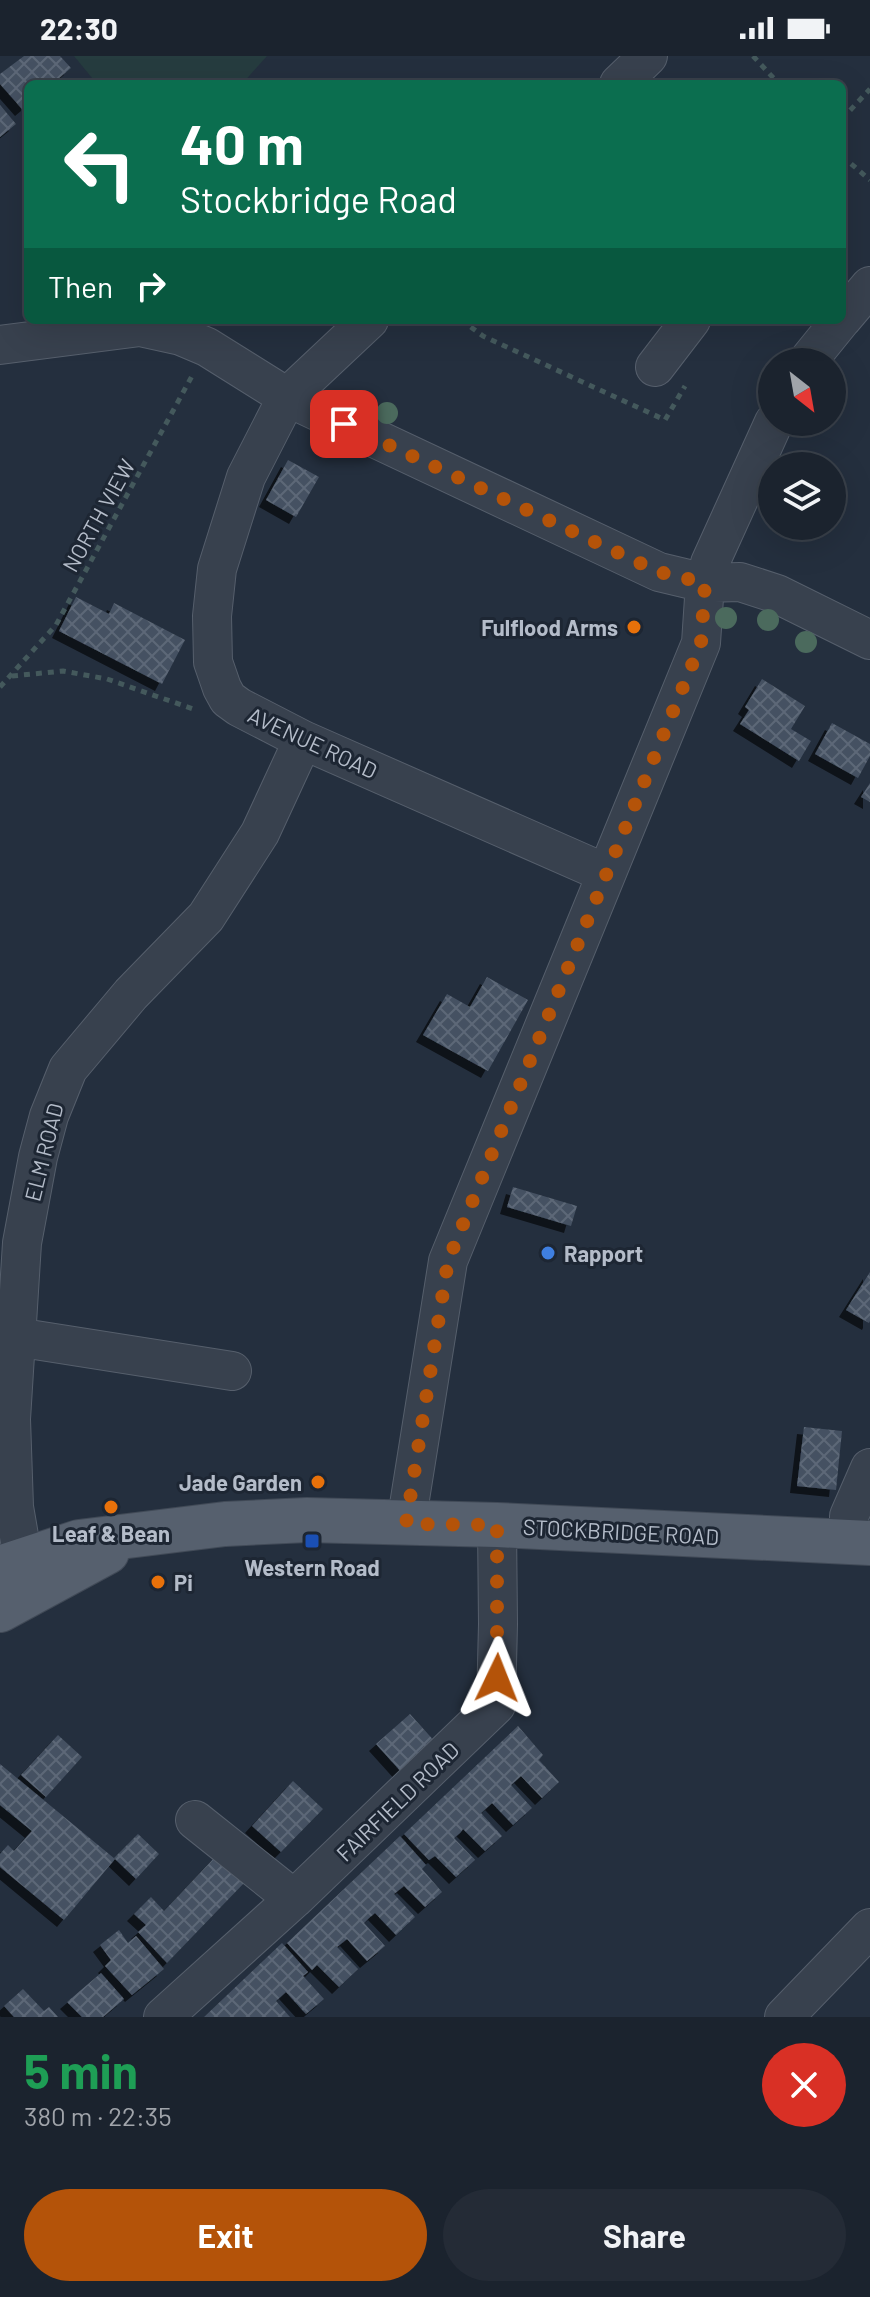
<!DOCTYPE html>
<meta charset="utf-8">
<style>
:root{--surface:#1b232e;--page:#242b36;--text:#f1f3f6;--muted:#a0a4aa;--line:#39404a;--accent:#b45309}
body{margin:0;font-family:Barlow,sans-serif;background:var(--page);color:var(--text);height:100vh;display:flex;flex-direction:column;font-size:30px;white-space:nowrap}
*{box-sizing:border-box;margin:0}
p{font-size:26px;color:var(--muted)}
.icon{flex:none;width:44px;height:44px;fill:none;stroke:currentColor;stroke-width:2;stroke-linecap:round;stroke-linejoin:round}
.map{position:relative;height:1961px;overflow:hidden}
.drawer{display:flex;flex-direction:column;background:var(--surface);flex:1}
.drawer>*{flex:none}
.top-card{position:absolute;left:24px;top:24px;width:822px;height:244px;border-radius:12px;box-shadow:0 8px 32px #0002,0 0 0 2px var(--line);background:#0b6e4f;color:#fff;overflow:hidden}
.needle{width:52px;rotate:149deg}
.tools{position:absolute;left:758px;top:292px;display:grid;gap:16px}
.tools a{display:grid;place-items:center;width:88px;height:88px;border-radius:50%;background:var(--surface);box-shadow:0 8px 32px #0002,0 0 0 2px var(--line);font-size:40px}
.pin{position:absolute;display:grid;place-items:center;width:68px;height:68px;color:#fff;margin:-34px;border-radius:16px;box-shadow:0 4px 12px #0006}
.me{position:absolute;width:88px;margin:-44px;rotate:2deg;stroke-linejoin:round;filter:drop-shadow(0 0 6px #0008)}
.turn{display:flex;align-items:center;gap:28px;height:168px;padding:0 24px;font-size:36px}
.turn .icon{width:104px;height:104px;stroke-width:2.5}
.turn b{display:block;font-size:56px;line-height:68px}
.then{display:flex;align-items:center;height:76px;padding:0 24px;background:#0003;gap:16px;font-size:30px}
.round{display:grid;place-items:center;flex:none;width:84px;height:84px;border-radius:42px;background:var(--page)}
.summary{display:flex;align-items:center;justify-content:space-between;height:136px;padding:0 24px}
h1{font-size:48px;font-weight:700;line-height:60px;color:#1e9e55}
.action{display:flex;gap:16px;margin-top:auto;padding:16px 24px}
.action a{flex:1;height:92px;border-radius:48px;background:var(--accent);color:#fff;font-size:32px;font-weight:700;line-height:92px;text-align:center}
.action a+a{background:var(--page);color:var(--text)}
.status{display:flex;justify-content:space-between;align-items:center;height:56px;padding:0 40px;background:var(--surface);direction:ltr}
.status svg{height:22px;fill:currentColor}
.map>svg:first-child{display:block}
.grass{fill:#263c3f}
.building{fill:url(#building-cross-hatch);filter:url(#shadow)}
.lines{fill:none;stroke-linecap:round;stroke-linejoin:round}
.minor-casing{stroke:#565f6c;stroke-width:40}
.major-casing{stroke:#414a57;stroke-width:46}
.path{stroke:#44595c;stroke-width:5;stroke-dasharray:6 6;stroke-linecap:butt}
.minor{stroke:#38414e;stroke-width:38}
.major{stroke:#56606e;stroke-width:44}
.tree{fill:#4b6a5d}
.route{stroke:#b45309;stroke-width:14;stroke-dasharray:0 25.2}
.food-dot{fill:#e8710a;stroke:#1d2633;stroke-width:3}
.shop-dot{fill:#3f7fe0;stroke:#1d2633;stroke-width:3}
.transit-dot{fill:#1a4fb4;stroke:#1d2633;stroke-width:3}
.labels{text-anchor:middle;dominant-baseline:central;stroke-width:6;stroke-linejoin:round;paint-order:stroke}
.street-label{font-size:22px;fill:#b4bcc9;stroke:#1d2633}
.poi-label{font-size:22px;font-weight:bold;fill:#b4bcc9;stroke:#1d2633;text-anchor:end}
</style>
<div class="status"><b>22:30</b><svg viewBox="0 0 49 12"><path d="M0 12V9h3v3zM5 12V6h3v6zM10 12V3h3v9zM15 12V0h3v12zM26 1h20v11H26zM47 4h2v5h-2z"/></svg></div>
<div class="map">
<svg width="870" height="1961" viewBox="0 0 870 1961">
<defs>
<pattern id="building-cross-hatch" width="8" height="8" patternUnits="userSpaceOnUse" patternTransform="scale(2)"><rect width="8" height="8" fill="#455162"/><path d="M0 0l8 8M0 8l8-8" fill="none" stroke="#5d6877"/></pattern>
<filter id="shadow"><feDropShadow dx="-7" dy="7" stdDeviation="0" flood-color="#0009"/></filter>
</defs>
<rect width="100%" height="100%" fill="#242f3e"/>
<path class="grass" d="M74 0H267L242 28H97Z"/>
<path class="building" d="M24 0H60L71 12 52 28H28V48L22 53 0 28V18Z
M0 49 16 68 0 81Z
M288 404 319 421 296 461 266 444Z
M76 541 109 558 114 547 185 584 162 628 59 575Z
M762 623 805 650 791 673 811 685 799 705 740 668 749 654 745 651Z
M832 667 870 688V700L858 722 815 698Z
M870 727V746L861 741Z
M487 921 528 944 488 1015 423 979 447 938 470 951Z
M513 1131 577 1150 571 1170 507 1151Z
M870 1216V1265L869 1267 846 1254Z
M804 1371 842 1375 836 1434 797 1430Z
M410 1658 437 1688 404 1719 376 1688Z
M518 1670 543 1699 539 1704 559 1726 542 1742 521 1720 511 1729 532 1752 513 1769 492 1747 481 1757 502 1780 485 1795 463 1773 460 1777 454 1782 475 1804 456 1821 435 1800 429 1804 404 1778Z
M58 1679 82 1701 46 1741 21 1719Z
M0 1708 115 1803 64 1864 0 1811V1798L8 1789 14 1795 32 1775 0 1749Z
M293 1725 323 1753 281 1796 252 1770Z
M138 1778 159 1798 136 1823 114 1802Z
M400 1780 426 1809 422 1813 442 1836 425 1851 404 1830 394 1838 415 1861 396 1879 375 1857 369 1862 364 1867 385 1890 367 1905 347 1883 337 1891 358 1913 339 1931 317 1909 312 1914 287 1887Z
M218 1798 245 1826 167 1907 138 1876 146 1869 134 1858 151 1841 164 1855Z
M119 1874 128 1887 136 1880 164 1913 132 1939 105 1910 111 1904 100 1889Z
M282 1887 308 1916 303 1920 324 1943 306 1958 286 1936 276 1945 290 1961H204Z
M101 1917 124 1943 103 1961H82L67 1946Z
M23 1933 44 1955 49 1951 58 1961H14L4 1950Z"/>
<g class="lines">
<g class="minor-casing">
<path id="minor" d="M619 28 648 0
M842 263 870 230
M369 264 287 341 246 421 217 513 212 560 213 606 222 632 228 643 239 651 303 684 605 817
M0 289 140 271 181 280 207 291 287 341 659 516 705 527 740 526 777 538 870 584
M807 306 841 264
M655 311 691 264
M16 1281 232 1315
M406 1468 448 1205 701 587 705 527 710 507 774 366
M849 1485V1460L870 1412
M38 1531 23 1503 14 1451 11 1363 22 1187 38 1101 49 1060 68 1013 131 938 206 861 260 777 303 684
M195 1764 294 1843
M163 1961 294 1843 496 1649 498 1568 497 1469
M784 1961 870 1872"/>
</g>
<g class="major-casing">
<path id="major" d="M0 1512 79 1486 225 1468 307 1464 497 1469 870 1487
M0 1554 107 1496"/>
</g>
<path class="path" d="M753 0 779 28
M842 63 870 33
M842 100 870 124
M461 264 483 280 665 364 685 330
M12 620 63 615 107 623 196 654
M0 631 56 569 192 320"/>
<use href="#minor" class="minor"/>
<use href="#major" class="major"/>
</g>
<g class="tree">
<circle cx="387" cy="357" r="11"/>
<circle cx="726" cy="562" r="11"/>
<circle cx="768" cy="564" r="11"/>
<circle cx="806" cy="586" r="11"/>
</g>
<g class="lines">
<path class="route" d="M344 368 659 516 705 527 701 587 448 1205 406 1468 497 1469V1622"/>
</g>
<g class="food-dot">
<circle cx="634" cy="571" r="8"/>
<circle cx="318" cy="1426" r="8"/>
<circle cx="111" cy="1451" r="8"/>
<circle cx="158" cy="1526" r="8"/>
</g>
<circle class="shop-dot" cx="548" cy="1197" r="8"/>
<rect class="transit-dot" x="304" y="1477" width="16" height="16" rx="4"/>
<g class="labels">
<g class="street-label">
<text transform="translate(98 459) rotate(-61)">NORTH VIEW</text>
<text transform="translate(313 686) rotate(25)">AVENUE ROAD</text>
<text transform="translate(43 1096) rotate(-76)">ELM ROAD</text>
<text transform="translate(621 1475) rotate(3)">STOCKBRIDGE ROAD</text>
<text transform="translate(397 1745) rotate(-44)">FAIRFIELD ROAD</text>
</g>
<g class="poi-label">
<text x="618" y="571">Fulflood Arms</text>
<text x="564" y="1197" text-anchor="start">Rapport</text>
<text x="302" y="1426">Jade Garden</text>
<text x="111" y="1477" text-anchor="middle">Leaf &amp; Bean</text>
<text x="312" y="1511" text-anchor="middle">Western Road</text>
<text x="174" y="1526" text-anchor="start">Pi</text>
</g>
</g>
</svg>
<div class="tools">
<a><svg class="needle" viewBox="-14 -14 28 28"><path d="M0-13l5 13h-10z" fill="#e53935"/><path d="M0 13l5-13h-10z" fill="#a0a4aa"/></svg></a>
<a><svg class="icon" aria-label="layers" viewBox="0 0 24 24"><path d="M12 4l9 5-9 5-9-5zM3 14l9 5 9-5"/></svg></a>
</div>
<div class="pin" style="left:344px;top:368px;background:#d93025"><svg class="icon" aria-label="arrive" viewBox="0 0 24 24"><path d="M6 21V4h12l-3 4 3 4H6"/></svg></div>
<svg class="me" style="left:497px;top:1622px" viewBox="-20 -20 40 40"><path d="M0-17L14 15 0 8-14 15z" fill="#b45309" stroke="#fff" stroke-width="4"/></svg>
<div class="top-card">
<div class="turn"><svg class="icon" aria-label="left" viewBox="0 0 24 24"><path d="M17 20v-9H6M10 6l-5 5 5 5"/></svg><div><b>40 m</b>Stockbridge Road</div></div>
<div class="then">Then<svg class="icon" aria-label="right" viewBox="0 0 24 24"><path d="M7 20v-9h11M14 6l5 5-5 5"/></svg></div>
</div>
</div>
<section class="drawer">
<div class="summary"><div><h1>5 min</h1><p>380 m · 22:35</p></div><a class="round" style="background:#d93025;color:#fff"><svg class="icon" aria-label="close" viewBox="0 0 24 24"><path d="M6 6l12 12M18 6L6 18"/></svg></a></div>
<div class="action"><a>Exit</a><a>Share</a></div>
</section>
